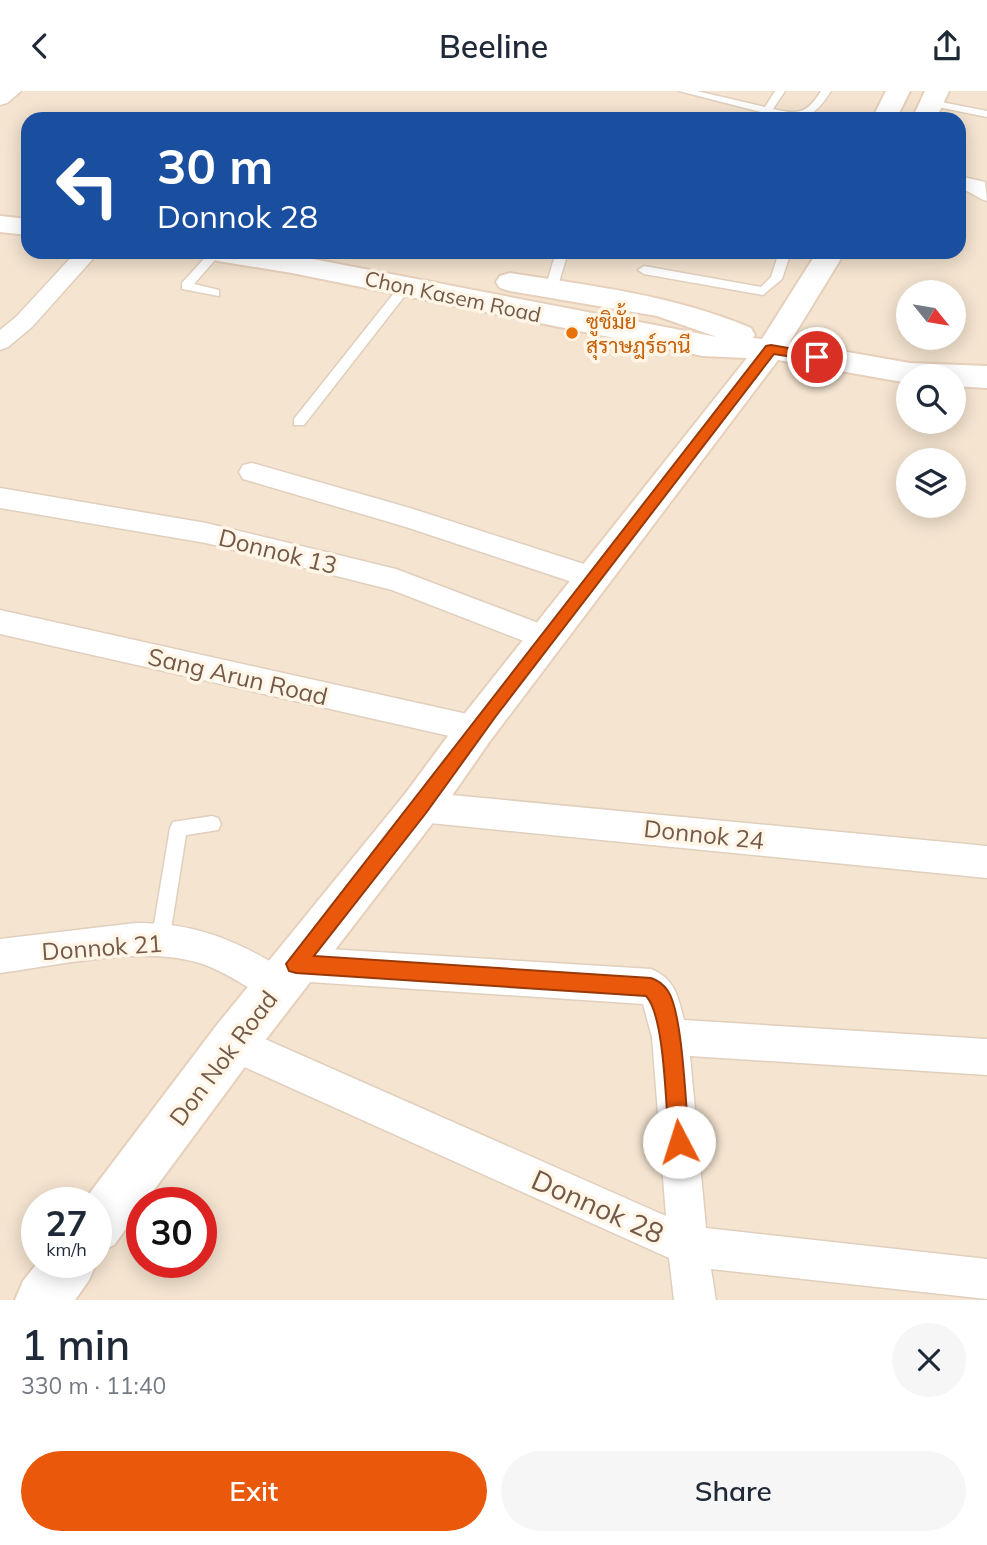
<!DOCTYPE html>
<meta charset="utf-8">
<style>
:root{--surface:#fff;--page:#f6f6f7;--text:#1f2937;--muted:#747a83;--accent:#ea580c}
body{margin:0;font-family:Mulish,Sarabun,sans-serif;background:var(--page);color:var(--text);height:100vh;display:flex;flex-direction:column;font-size:26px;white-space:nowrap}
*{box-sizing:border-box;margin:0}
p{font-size:23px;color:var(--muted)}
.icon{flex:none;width:38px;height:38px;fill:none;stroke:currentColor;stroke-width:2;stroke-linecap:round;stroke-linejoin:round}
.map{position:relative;height:1209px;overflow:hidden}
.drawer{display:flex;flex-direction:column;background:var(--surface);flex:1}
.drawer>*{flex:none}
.top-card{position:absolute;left:21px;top:21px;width:945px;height:147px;border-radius:21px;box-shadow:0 4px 18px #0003;background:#1a4fa0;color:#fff;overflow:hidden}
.needle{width:46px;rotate:120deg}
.tools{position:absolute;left:896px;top:189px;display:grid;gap:14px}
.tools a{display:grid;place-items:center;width:70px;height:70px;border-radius:50%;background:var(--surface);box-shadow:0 4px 18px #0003;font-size:35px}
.speed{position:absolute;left:21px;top:1096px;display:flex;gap:14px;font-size:35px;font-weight:700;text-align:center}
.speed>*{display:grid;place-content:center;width:91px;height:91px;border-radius:50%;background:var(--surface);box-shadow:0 4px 18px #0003;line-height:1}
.speed small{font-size:18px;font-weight:400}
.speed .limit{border:10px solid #d22;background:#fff;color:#111}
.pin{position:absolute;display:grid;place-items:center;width:60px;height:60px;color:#fff;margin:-30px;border:4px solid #fff;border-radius:50%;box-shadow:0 2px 7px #0007}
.me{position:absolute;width:77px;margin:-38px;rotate:355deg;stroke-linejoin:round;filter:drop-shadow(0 0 5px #0008)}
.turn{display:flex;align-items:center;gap:24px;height:147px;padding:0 21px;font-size:32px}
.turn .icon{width:91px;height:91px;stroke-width:2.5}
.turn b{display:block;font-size:49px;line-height:60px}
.round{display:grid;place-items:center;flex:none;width:74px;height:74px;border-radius:37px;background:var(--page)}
.overview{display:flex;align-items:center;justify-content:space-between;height:119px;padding:0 21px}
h1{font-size:42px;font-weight:600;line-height:52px}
.primary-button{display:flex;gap:14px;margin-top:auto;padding:14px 21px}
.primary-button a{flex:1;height:80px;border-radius:42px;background:var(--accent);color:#fff;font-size:28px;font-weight:600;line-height:80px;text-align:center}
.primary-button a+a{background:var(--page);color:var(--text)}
header{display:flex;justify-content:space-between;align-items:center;height:91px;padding:0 21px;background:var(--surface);font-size:32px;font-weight:600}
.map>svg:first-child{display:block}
.residential{fill:#f4e4d0;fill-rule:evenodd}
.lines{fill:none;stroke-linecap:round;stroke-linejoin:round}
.lane-casing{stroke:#e0cfbd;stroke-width:3}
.street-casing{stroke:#e0cfbd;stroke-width:3}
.secondary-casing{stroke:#e6d0bb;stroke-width:4}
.lane{fill:#fff;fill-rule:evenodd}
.street{fill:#fff;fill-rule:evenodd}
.secondary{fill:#fff;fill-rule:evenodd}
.route{fill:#ea580c;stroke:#983908;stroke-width:2}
.food-dot{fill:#e8710a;stroke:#fff6e8;stroke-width:2.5}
.labels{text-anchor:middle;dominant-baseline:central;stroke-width:7;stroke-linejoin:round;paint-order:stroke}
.far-street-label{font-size:21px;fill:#745948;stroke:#fff6e8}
.far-food-label{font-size:21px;fill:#c56008;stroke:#fff6e8;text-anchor:start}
.street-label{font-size:24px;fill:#745948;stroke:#fff6e8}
.near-street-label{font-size:28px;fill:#745948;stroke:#fff6e8}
</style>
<header><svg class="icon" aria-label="back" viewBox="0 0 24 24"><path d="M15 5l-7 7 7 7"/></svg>Beeline<svg class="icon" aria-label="share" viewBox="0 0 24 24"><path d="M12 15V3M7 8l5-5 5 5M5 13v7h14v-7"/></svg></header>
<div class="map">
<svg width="987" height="1209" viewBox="0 0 987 1209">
<rect width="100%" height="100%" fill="#fcf2e1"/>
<path class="residential" d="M0 0H987V1209H0ZM28 28H959V161H28ZM908 201H954V247H908ZM908 285H954V331H908ZM908 369H954V415H908ZM37 1111H96V1171H37ZM142 1111H201V1171H142Z"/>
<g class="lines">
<g class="lane-casing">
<path id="lane" d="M679 0H697L765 16 775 0H785L773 18C798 24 807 23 821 0H831C813 29 802 30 770 23L766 28H758L761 21Z
M931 9 987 20V26L928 14 926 12Z
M210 161H222L194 193 219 199V205L182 198V192Z
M556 161H568L557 198 551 202 545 198Z
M779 161H791L782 188 763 204 644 183 638 179 644 175 761 196 771 186Z
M406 191 410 192V198L304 334H294V328L402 192Z
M212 725 218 727 221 733 218 739 186 744 169 851 166 857 160 860 154 857 151 851 170 737 173 731Z"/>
</g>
<g class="street-casing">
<path id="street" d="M0 0H21L7 12 0 14Z
M959 85 985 91 987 110C976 107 971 100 959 97Z
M76 161H99L32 236 8 256 0 259V239L16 226Z
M252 372 410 417 593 476 603 479 607 487 603 495 593 498 406 436 243 388 239 381 243 374Z
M0 397 206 432 396 478 557 539 561 547 557 555 547 559 392 499 206 452 0 417Z
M0 519 476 625 487 629 491 638 487 647 476 651 0 543Z
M420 701 987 755V787L420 731 409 726 404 716 409 706Z
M136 832C193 832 231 847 280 876L284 861 296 856 651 878C675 888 678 905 684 929L987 948V984L690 965 706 1137 987 1168V1208L711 1178 716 1209H674L669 1167 220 965 215 952 220 939 233 934 666 1125 652 946 643 913 294 890 297 895 291 907 279 913C254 902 233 885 208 875 148 852 62 874 0 882V848Z"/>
</g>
<g class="secondary-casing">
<path id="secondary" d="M886 0H910L896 28H872Z
M925 0H949L936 28H912Z
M0 125 28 128V144L0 141Z
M204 161H272L292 164 717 246 657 225 510 200 500 197 496 191 500 185 510 182C592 195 673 204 751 237L755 244 753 247 762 248 817 161H845L790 251 910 272 987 275V297L954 295V285H908V292L778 269 490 650 435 729 250 969 145 1111H142V1116L114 1154 96 1162V1111H83L216 935 405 703 462 626 747 267 703 265 292 182 218 170 208 167Z
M96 1169 97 1171 89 1189 75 1209H15L23 1190 38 1171Z"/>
</g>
<use href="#lane" class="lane"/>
<use href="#street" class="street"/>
<use href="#secondary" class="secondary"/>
</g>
<path class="route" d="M771 254 817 262 823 266 817 270 774 263 496 625 426 722 314 865 651 887C657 889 664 894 668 900 683 922 686 1020 689 1051L686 1058 679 1061 672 1058 669 1051C666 1020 665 924 646 905L296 882 289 880 286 873 766 255Z"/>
<circle class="food-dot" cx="572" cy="242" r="7"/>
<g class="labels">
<g class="far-street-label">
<text transform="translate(453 205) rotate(12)">Chon Kasem Road</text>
</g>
<g class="far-food-label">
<text x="586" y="230">ซูชิมั้ย<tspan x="586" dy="24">สุราษฎร์ธานี</tspan></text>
</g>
<g class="street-label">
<text transform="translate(278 460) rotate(14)">Donnok 13</text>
<text transform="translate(238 585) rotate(13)">Sang Arun Road</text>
<text transform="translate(704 743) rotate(6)">Donnok 24</text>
<text transform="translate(102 856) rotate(-4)">Donnok 21</text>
<text transform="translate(223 967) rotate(-53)">Don Nok Road</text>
</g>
<g class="near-street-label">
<text transform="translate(598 1115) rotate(24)">Donnok 28</text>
</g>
</g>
</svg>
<div class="tools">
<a><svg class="needle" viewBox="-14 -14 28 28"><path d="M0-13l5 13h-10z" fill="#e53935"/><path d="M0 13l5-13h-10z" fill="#747a83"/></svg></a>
<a><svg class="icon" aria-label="search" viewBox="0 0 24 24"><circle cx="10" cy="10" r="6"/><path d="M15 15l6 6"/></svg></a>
<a><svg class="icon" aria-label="layers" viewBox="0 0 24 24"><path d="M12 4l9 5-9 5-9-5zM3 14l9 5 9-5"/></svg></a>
</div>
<div class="speed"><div>27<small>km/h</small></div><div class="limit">30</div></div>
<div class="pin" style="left:817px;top:266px;background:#d93025"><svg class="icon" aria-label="arrive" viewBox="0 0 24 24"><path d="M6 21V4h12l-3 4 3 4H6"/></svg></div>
<svg class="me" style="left:679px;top:1051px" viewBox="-20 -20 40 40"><circle r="19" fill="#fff"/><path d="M0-13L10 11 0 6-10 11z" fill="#ea580c"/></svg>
<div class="top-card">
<div class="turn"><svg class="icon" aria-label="left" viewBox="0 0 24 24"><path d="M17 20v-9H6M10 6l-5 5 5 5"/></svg><div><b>30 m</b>Donnok 28</div></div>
</div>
</div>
<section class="drawer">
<div class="overview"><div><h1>1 min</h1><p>330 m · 11:40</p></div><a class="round"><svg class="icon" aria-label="close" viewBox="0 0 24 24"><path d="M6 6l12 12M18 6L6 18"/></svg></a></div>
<div class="primary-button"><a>Exit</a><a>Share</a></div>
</section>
